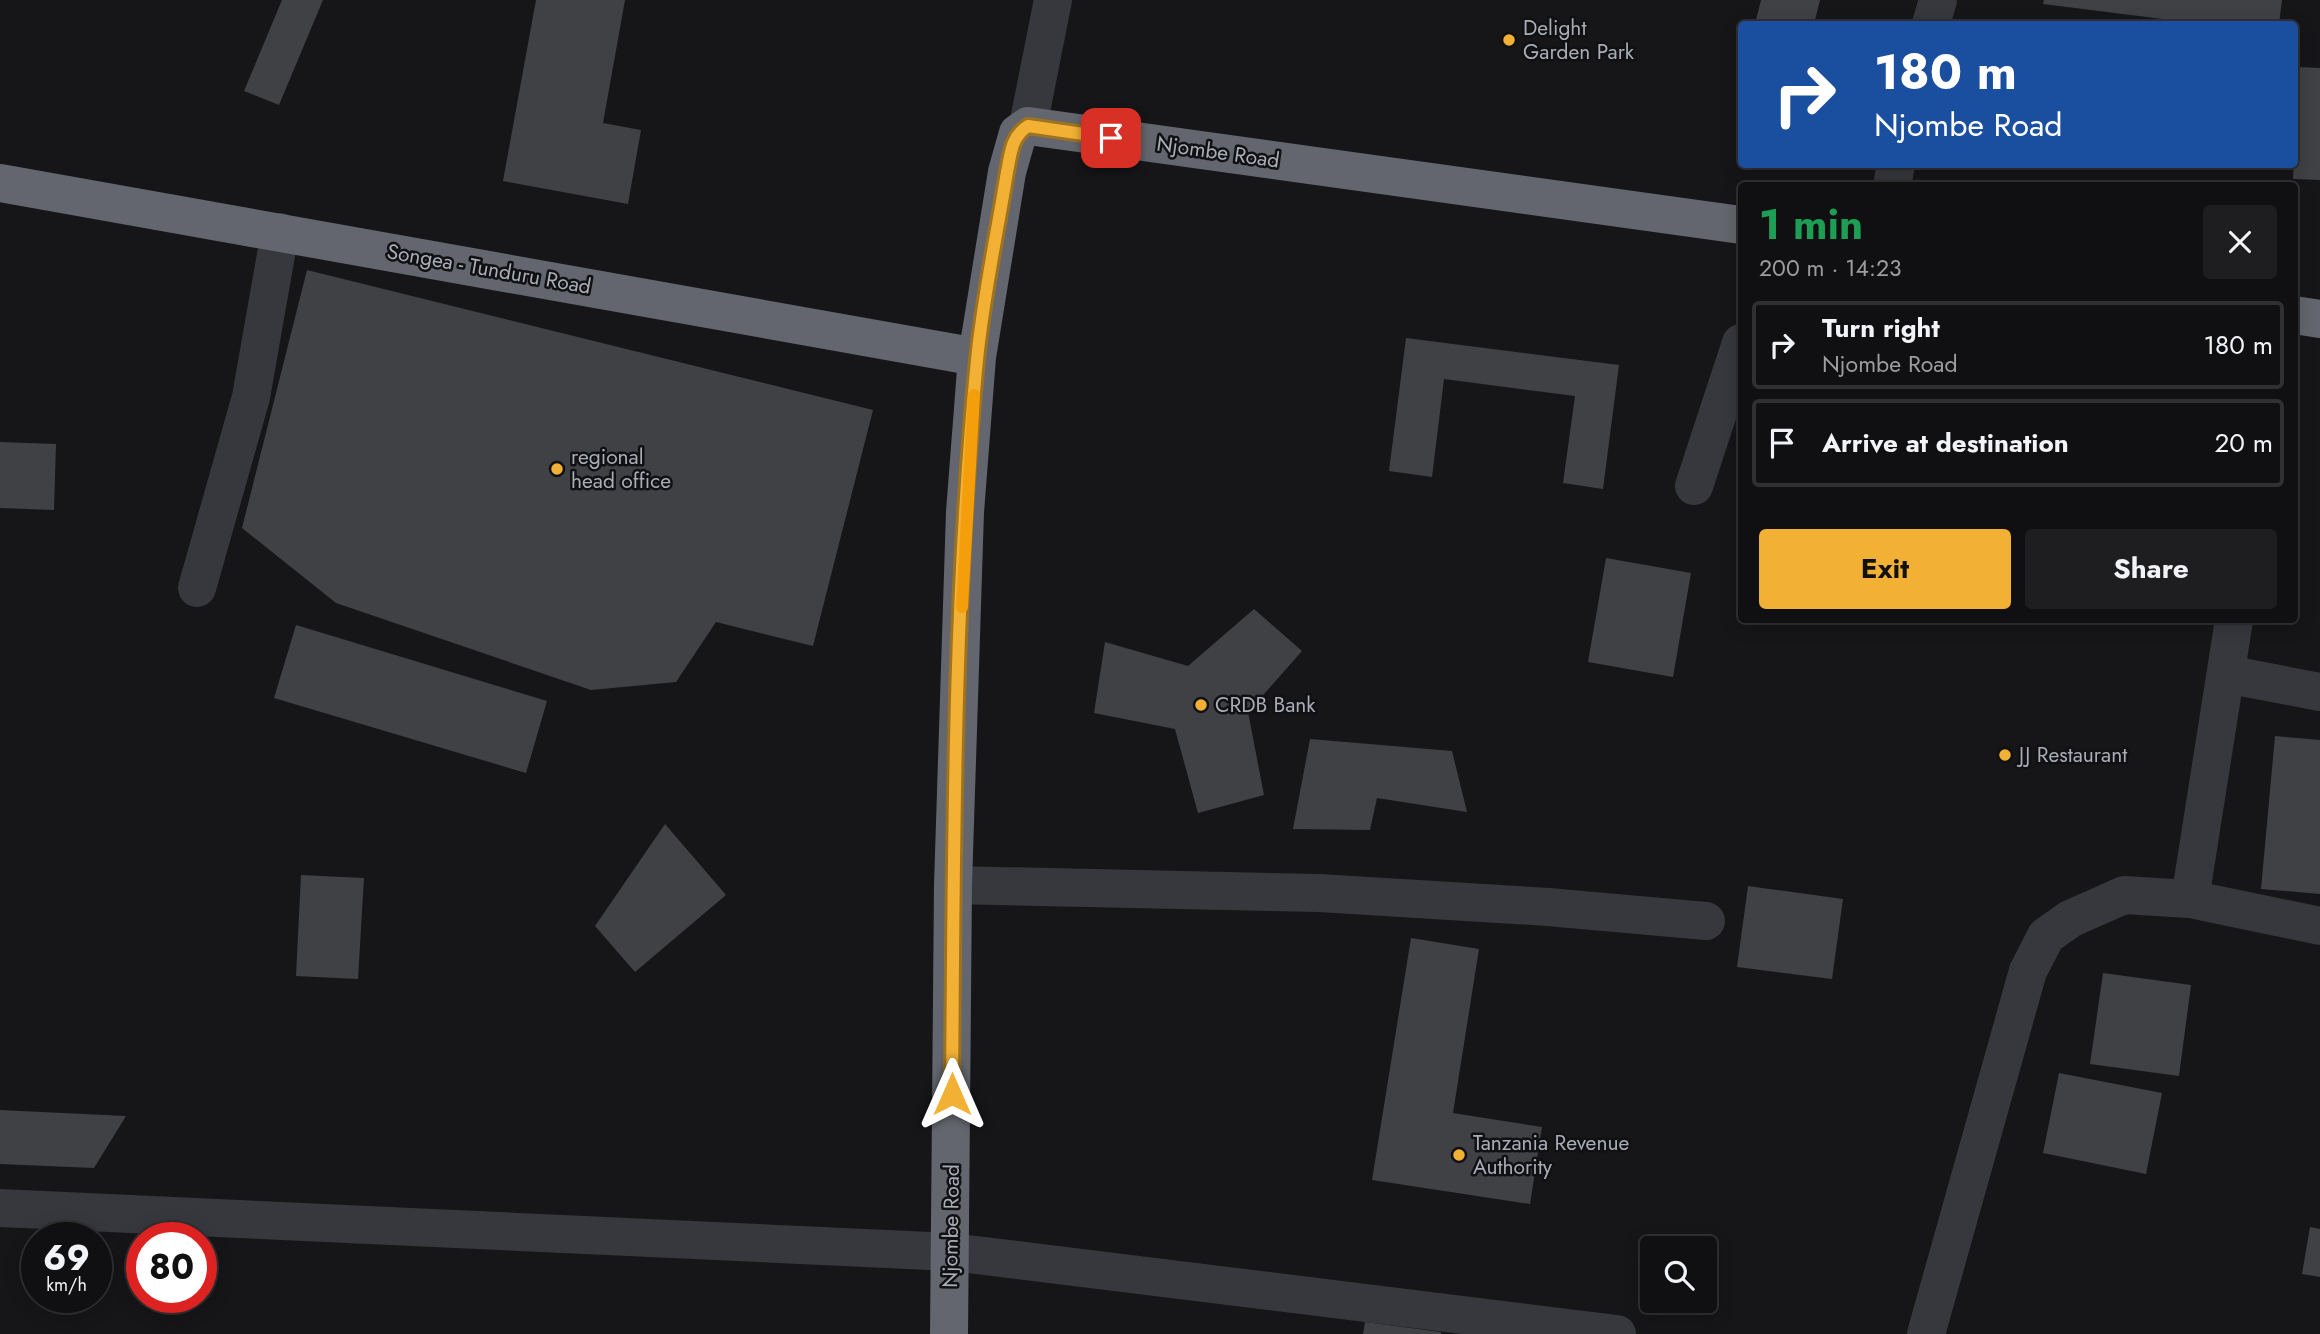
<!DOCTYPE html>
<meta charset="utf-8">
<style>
:root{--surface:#101012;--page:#1e1e20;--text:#f1f3f6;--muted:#9c9d9f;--line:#303032;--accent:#f2b134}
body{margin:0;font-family:Jost,sans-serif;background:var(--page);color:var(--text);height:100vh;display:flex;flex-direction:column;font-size:26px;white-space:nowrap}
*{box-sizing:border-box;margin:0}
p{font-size:23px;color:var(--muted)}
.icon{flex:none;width:38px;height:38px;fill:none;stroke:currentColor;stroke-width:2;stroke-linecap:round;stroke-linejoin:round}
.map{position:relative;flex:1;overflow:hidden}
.side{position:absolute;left:1738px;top:182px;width:560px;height:441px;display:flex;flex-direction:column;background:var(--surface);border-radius:7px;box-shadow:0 4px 18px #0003,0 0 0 2px var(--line)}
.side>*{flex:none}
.banner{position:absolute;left:1738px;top:21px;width:560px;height:147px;border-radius:7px;box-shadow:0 4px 18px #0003,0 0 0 2px var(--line);background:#1a4fa0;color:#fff;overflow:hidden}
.fabs{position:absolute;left:1640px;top:1236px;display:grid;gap:14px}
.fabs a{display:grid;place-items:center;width:77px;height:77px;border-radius:7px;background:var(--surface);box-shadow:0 4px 18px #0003,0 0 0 2px var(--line);font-size:35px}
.speed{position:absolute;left:21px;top:1222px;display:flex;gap:14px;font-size:35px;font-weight:700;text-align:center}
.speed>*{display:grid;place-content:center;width:91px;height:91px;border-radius:50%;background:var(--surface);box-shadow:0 4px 18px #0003,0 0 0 2px var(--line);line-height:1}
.speed small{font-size:18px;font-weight:400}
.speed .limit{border:10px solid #d22;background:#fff;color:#111}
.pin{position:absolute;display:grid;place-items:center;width:60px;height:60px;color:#fff;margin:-30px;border-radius:14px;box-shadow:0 4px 10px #0006}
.me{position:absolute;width:77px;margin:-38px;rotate:0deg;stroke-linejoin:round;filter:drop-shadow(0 0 5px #0008)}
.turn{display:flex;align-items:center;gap:24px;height:147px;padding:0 21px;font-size:32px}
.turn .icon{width:91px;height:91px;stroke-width:2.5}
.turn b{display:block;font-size:49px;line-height:60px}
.round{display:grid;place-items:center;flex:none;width:74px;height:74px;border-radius:7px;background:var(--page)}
.summary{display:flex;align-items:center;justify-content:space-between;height:119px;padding:0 21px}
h1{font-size:42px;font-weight:700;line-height:52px;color:#1e9e55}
.cta{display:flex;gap:14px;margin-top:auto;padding:14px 21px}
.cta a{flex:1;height:80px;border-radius:7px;background:var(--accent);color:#111;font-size:28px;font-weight:700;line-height:80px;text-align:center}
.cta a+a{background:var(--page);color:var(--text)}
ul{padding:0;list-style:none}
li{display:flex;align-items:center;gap:21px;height:88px;margin:0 14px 10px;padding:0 7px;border:4px solid var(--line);border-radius:7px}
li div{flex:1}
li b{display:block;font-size:26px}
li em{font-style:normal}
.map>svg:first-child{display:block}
.building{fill:#404145}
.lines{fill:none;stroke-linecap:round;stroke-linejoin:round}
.minor{stroke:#37383d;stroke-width:38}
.highway{stroke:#63666e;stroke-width:38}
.route-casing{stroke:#9d7322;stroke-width:18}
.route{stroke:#f2b134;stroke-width:12}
.slow{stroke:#f59e0b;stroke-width:12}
.poi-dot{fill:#f2b134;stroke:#111113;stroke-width:2.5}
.labels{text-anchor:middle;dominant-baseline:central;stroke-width:5;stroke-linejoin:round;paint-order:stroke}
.poi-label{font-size:21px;fill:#a8adb8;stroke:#111113;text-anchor:start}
.street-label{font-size:21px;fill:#a8adb8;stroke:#111113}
</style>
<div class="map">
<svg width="2320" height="1334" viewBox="0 0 2320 1334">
<rect width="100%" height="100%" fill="#161618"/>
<path class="building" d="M282 0H323L279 105 244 91Z
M536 0H625L603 123 641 130 628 204 503 181Z
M1761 0H1820L1814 24H1755Z
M2044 0H2282L2279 24H2202L2043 4Z
M2297 67 2320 68V180L2293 179Z
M307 270 873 410 813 646 716 622 676 682 591 690 336 603 242 528Z
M1406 338 1619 365 1603 489 1563 483 1575 396 1444 379 1432 477 1389 471Z
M0 442 56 444 54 510 0 508Z
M1606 558 1691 573 1673 677 1588 662Z
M1254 609 1302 651 1248 712 1264 795 1198 813 1175 729 1094 713 1105 642 1188 666Z
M296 625 547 701 526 773 274 698Z
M2275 736 2320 740V894L2261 889Z
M1310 739 1452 751 1467 812 1377 798 1370 830 1293 829Z
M665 824 726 895 635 972 595 926Z
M301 875 364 878 358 979 296 976Z
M1748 886 1843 899 1832 979 1737 967Z
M1411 938 1479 949 1453 1113 1542 1127 1530 1204 1372 1180Z
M2103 973 2191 985 2179 1076 2090 1064Z
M2059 1073 2162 1093 2146 1174 2043 1153Z
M0 1110 126 1116 94 1168 0 1164Z
M2310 1227 2320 1229V1277L2302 1274Z
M1365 1322 1441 1332V1334H1363Z"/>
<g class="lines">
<path class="minor" d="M1931 24 1938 0
M1028 126 1053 0
M1892 186 1896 164
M1694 486 1741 343
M197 588 251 397 280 232
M2226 674 2320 692
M953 885 1319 893 1548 907 1706 921
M2190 899 2234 620
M0 1208 952 1252 1617 1334
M1926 1334 2028 971 2046 936 2070 919 2124 895 2190 899 2320 926"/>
<path class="highway" d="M0 183 977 357
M2294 315 2320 319
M949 1334 953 885 965 512 977 357 1007 172 1018 133 1028 126 1741 225"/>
</g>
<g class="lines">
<g class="route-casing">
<path id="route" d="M952 1094C954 850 953 603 977 360 983 297 997 234 1007 172 1011 153 1011 137 1028 126L1111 138"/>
</g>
<use href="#route" class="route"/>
<path class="slow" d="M962 607 974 395"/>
</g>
<g class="poi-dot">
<circle cx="1509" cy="40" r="7"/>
<circle cx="557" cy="469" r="7"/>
<circle cx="1201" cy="705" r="7"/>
<circle cx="2005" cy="755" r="7"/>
<circle cx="1459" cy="1155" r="7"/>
</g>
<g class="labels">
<g class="poi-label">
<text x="1523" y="28">Delight<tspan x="1523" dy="24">Garden Park</tspan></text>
<text x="571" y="457">regional<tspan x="571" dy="24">head office</tspan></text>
<text x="1215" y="705">CRDB Bank</text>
<text x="2019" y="755">JJ Restaurant</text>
<text x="1473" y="1143">Tanzania Revenue<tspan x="1473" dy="24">Authority</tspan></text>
</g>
<g class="street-label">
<text transform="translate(1218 152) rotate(8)">Njombe Road</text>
<text transform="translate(489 269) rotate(10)">Songea - Tunduru Road</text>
<text transform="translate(951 1226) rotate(-89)">Njombe Road</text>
</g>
</g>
</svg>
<div class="fabs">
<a><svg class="icon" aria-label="search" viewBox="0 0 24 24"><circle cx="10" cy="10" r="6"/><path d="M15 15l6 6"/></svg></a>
</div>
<div class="speed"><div>69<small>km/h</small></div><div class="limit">80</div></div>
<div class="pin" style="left:1111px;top:138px;background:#d93025"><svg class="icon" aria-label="arrive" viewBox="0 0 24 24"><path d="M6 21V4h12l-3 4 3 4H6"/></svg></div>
<svg class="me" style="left:952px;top:1094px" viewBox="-20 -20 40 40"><path d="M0-17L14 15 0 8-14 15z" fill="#f2b134" stroke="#fff" stroke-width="4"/></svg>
<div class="banner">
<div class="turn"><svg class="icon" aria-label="right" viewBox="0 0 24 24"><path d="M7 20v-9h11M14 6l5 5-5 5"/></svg><div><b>180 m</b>Njombe Road</div></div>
</div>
<section class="side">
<div class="summary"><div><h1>1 min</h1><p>200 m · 14:23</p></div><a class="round"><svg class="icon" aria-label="close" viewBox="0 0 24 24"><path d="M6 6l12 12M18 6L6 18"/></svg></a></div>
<ul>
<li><svg class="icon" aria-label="right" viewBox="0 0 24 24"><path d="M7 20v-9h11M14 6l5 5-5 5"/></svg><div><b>Turn right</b><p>Njombe Road</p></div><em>180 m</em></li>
<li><svg class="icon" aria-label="arrive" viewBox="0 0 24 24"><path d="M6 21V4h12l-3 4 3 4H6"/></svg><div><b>Arrive at destination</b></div><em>20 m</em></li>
</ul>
<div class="cta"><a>Exit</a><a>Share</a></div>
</section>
</div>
